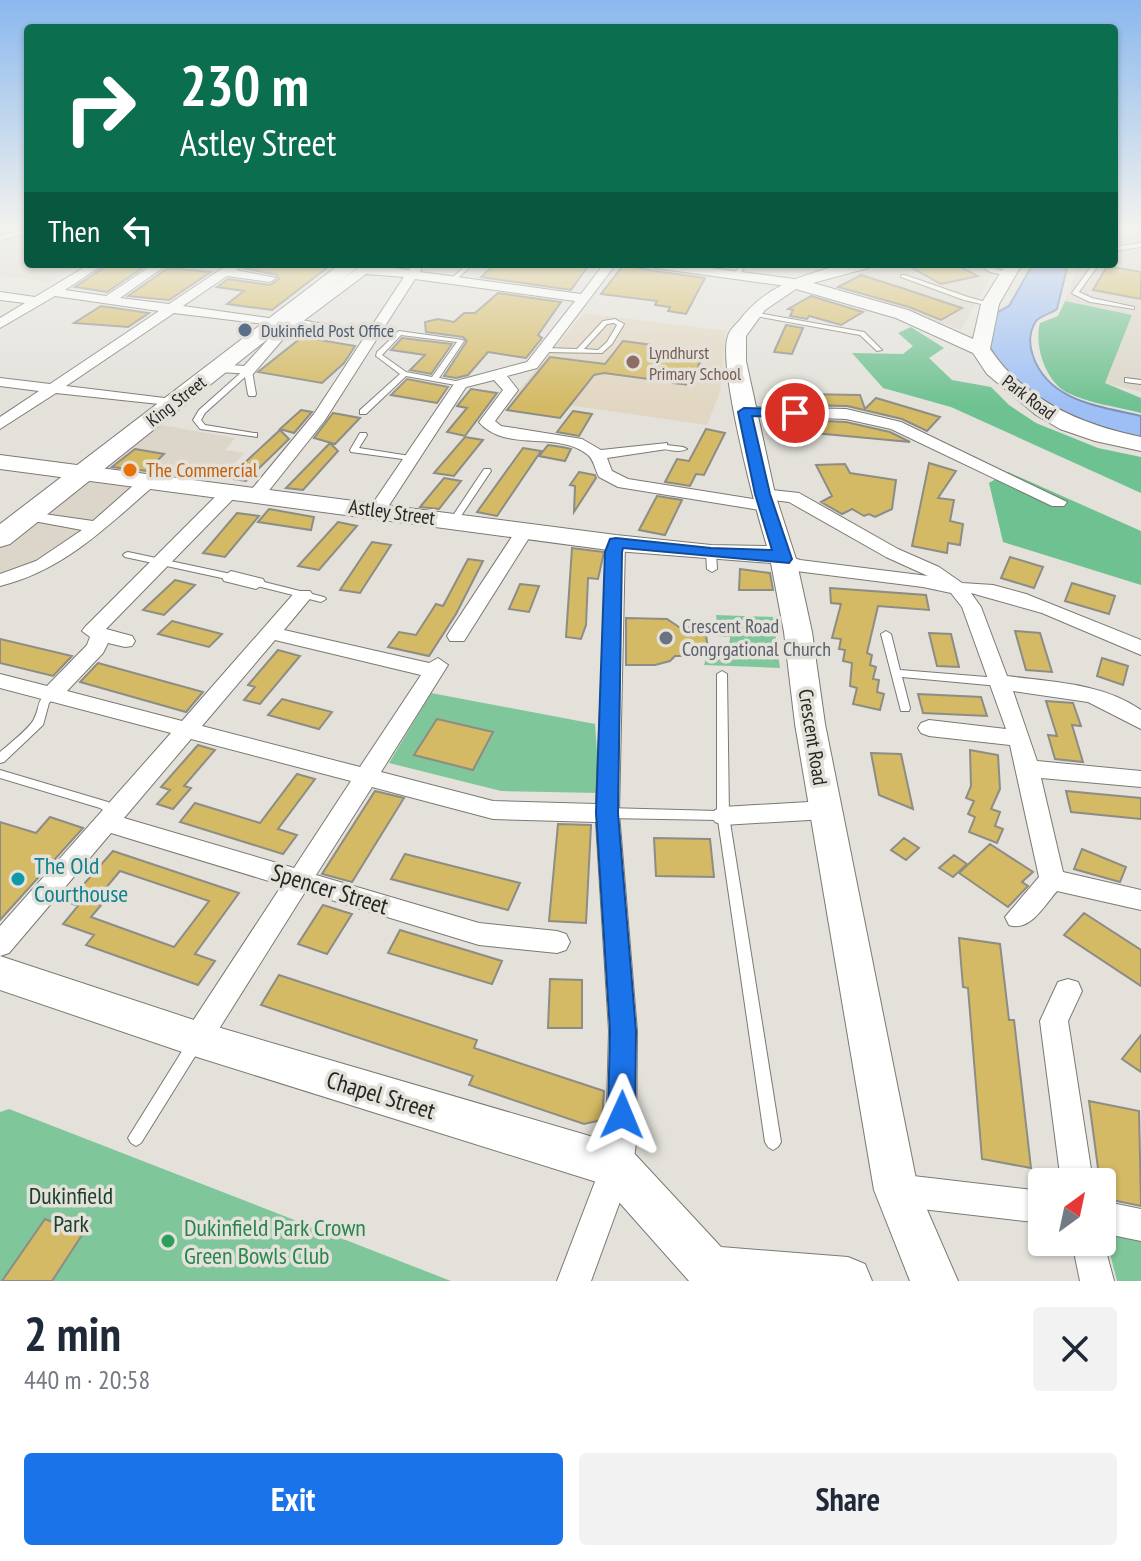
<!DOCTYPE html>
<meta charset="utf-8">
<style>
:root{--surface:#fff;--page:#f2f2f3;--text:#1f2937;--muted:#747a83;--accent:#1a73e8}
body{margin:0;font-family:"PT Sans Narrow",sans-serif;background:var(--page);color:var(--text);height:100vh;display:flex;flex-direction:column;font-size:30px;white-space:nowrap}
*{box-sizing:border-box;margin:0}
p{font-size:26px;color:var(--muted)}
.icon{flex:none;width:44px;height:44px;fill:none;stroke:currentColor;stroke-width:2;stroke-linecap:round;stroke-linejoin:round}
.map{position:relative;height:1281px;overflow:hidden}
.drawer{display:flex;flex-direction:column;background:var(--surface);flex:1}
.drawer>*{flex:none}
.top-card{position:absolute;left:24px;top:24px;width:1094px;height:244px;border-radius:8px;box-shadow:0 2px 6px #0004;background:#0b6e4f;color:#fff;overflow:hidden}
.needle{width:52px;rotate:33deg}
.fabs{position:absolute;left:1028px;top:1168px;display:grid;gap:16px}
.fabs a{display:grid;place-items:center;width:88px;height:88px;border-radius:8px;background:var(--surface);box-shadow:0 2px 6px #0004;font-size:40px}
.pin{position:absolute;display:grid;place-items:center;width:68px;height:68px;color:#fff;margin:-34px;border:4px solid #fff;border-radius:50%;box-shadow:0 2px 8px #0007}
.me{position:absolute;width:88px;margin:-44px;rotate:1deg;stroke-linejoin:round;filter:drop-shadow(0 0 6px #0008)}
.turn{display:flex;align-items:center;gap:28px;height:168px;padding:0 24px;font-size:36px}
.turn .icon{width:104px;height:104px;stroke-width:2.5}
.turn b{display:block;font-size:56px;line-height:68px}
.then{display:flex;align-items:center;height:76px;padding:0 24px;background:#0003;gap:16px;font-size:30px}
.round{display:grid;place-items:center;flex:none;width:84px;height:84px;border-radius:8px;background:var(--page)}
.head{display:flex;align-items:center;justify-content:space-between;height:136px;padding:0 24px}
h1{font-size:48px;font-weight:800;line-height:60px}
.button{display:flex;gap:16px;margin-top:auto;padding:16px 24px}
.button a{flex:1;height:92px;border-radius:8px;background:var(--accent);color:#fff;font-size:32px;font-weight:800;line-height:92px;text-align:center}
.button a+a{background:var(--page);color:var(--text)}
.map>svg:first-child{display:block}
.built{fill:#dbd6c9}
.education{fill:#e1d6c1}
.green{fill:#7fc79b}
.forest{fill:#6ec190}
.water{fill:#9dbff6;stroke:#7991b7;stroke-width:2}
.building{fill:#d4ba65;stroke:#8d8c85;stroke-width:2;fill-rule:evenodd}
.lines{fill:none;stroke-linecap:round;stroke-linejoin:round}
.lane-casing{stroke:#7b7973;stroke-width:2}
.street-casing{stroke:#7b7973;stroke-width:2}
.secondary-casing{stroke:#7b7973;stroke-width:2}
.primary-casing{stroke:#7b7973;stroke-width:2}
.lane{fill:#fff;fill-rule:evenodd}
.street{fill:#fff;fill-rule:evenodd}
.secondary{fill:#fff;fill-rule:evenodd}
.primary{fill:#fff;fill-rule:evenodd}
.route{fill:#1a73e8;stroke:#114b97;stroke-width:2}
.service-dot{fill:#5c6f8a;stroke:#e3e1da;stroke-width:3}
.education-dot{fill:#8d6e63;stroke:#e3e1da;stroke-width:3}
.food-dot{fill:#e8710a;stroke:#e3e1da;stroke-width:3}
.worship-dot{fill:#6b7280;stroke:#e3e1da;stroke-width:3}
.culture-dot{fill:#0f9aa8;stroke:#e3e1da;stroke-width:3}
.leisure-dot{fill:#2e9e5b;stroke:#e3e1da;stroke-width:3}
.labels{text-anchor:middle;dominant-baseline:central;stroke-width:7;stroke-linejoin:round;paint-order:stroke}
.far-service-label{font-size:18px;fill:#4e5e75;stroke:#e3e1da;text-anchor:start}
.far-education-label{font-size:18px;fill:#785e54;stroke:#e3e1da;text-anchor:start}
.far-street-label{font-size:18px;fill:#262623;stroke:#e3e1da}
.food-label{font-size:20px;fill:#c56008;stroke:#e3e1da;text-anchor:start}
.street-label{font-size:20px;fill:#262623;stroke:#e3e1da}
.worship-label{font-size:20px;fill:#5b616d;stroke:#e3e1da;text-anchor:start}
.near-culture-label{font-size:24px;fill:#0d838f;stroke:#e3e1da;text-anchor:start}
.near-street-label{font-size:24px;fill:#262623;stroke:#e3e1da}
.near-park-label{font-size:24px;fill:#1c402b;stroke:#e3e1da}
.near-leisure-label{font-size:24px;fill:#27864d;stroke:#e3e1da;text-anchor:start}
</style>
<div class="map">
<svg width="1141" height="1281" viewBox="0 0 1141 1281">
<rect width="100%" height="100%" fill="#e3e1da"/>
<path class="built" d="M0 227H28V264H80L49 282 0 276Z
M1114 227H1141V392L1105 383 1065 301 1079 264H1114Z
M900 264H997L961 330 840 286 836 279Z
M155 424 235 438 225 450 245 453 217 480 151 474 50 557 0 578V546Z"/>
<path class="education" d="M584 313 726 331 720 392 707 425 513 397Z"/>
<path class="green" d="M716 615 773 617 780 668 704 665 707 656 728 655 730 637 718 636Z
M431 693 595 724 600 793 501 791 389 763Z
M9 1109 451 1281H0V1112Z
M1103 1226 1141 1234V1281H1117Z"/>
<path class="forest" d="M1065 301 1132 315 1105 383 1141 398V413C1118 407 1087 403 1066 392 1045 380 1034 345 1040 323L1058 316Z
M911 327 944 348 929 358 952 380 991 387 1009 405 1036 423 1098 448 1141 457V493L951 407 883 388 852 353 903 354 913 346 898 333Z
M1008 472 1141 531V585L1003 542 989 483Z"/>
<path class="water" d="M1033 264H1068L1057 309C1051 314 1041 315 1036 321 1029 332 1029 345 1033 356 1049 402 1100 406 1141 416V438C1077 422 1024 404 989 346L996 313 1009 306Z"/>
<path class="building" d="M109 264 147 265 107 292 75 287Z
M247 264H332L272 310 227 304 244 291 217 287 228 279 270 285 279 279 277 275 243 268Z
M495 264H572L588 266 571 290 481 277Z
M905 264H955L978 276 941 284Z
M628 266 655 271 705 278 686 314 668 311 670 307 655 305 657 301 601 294 622 267Z
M1107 266 1141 272V299L1093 290Z
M168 268 211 272 169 300 128 296Z
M861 275 908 290 962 308 941 320 909 307 838 287Z
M498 293 561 302 538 335 542 338 526 358 488 352 468 375 456 378 444 376 467 341 463 337 426 332 425 322 438 319 454 322 464 313H475Z
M811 296 863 312 841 325 809 316 807 319 790 316 793 310 788 309Z
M101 306 149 313 128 327 74 323Z
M786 325 803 328 792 354 774 352Z
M302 337 355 346 344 363 322 383 258 372Z
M402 338 452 344 431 374 410 370 425 355 391 350Z
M623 341 652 345 656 351 677 352 701 360 690 385 673 383 665 378 663 381 604 373 594 375 560 418 507 410 550 357 605 364Z
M407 379 448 387 437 403 391 395Z
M471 389 497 393 465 436 447 432 467 408 457 406Z
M800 394 860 395 865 409 876 398 940 417 927 431 902 419 847 406 802 405Z
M301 410 312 412 294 433 280 429Z
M573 411 592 414 579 436 557 432Z
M333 413 360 418 335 444 314 438Z
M805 420 846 422 890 432 910 442 814 433 807 429Z
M706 429 725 433 704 475 696 474 690 486 665 482 677 459 689 461Z
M280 430 289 439 246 481 228 478Z
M465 437 483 440 454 476 434 473Z
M330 443 338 451 303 490 286 488Z
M548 445 562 447 571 449 565 461 539 456Z
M523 448 541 451 497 516 477 512Z
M135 449 164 454 147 471 112 467Z
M929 463 956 471 938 498 954 500 950 521 963 524 960 545 948 543 947 553 912 546Z
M845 464 850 473 896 480 892 509 875 517 869 514 864 516 852 509 842 514 821 502 832 496 816 465Z
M579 472 595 475 596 478 574 512 575 486 570 485Z
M444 478 461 481 439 509 420 507Z
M657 496 682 500 665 535 639 530Z
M269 509 314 517 311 530 258 522Z
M237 513 259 516 225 557 203 553Z
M338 522 357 526 319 570 298 566Z
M372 542 391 545 360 593 340 590Z
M572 548 604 552 598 579 588 578 586 625 581 639 566 637Z
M1010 557 1043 567 1034 588 1001 578Z
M468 559 483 561 456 614 429 656 388 647 399 632 416 635 436 604 443 606Z
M740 569 770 573 773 590H739Z
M175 580 195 585 164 615 143 610Z
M1072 583 1115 596 1109 614 1065 601Z
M520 584 539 586 529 612 509 609Z
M830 588 926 595 929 610 878 606 867 653 872 655 870 665 876 667 873 679 879 680 877 692 884 694 880 710 853 704 857 688 850 686 852 663 843 661 845 650 839 649 841 639 832 638 841 604 831 603Z
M626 618 667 619 679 627 705 628 708 649H700L701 656H675L670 661 655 665H626Z
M172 621 222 634 209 647 158 634Z
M1015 631 1040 633 1052 672 1026 670Z
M929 633 951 634 959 667 937 666Z
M0 639 72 656 53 676 0 663Z
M278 650 300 656 260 704 244 700 255 687 248 685Z
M1102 658 1128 666 1123 685 1097 676Z
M98 663 203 692 186 712 80 682Z
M918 694 981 697 987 716 923 713Z
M282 699 332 712 319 729 268 715Z
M1046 701 1073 703 1081 726 1072 725 1083 762 1055 759 1048 735 1057 736Z
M437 719 493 732 473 770 414 755Z
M198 745 215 750 184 786 191 788 173 809 157 804 170 790 161 787Z
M970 750 998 755 1000 789 991 809 1000 812 995 826 1003 829 997 843 969 832 975 817 968 814 974 801 966 798 971 786Z
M871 753 901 754 913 809 879 795Z
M297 774 315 779 278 829 297 835 283 854 180 822 195 803 260 823Z
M375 791 404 798 352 882 322 874Z
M1066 791 1141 798V819L1071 812Z
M50 817 83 828 0 920V822L36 833Z
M558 824 591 825 586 923 549 921Z
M654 838 710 839 714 877 656 876Z
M904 838 919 848 906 860 891 850Z
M990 844 1033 872 1022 882 1028 886 1008 907 959 873Z
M1082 849 1126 867 1120 882 1074 869Z
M113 851 239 893 195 954 215 961 198 985 86 945 94 935 63 924 78 906 68 902ZM120 871 209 901 174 947 91 917 102 904 94 902Z
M405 854 520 883 508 910 391 879Z
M954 855 967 864 953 877 939 868Z
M323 905 352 914 327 954 298 944Z
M1084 913 1141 950V986L1064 935Z
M400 930 502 961 492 984 388 953Z
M959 938 1000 944 1009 1020H1014L1031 1168 982 1159 968 988 963 987Z
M279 975 477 1040 474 1048 604 1091 602 1120 584 1124 469 1085 473 1076 261 1005Z
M550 979 582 980V1028H548Z
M1141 1035V1072L1122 1059Z
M1089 1101 1139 1111 1141 1206 1102 1198Z
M45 1219 82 1235 52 1281H2Z"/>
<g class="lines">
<g class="lane-casing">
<path id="lane" d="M28 229V233L0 240V236Z
M1141 243V247L1114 251V247Z
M467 264H473L455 281H451V279Z
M740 264H746L739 276H735L734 275Z
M978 264C983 264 1006 272 1011 274L1008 276 990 272Z
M1093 264H1099L1079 292 1092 298 1134 307V309L1090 302 1073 294 1072 293Z
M901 275H905L968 297 993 304 990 306 964 300 901 277Z
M752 312 864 332 882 350 877 351 860 335 750 315 749 314Z
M295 319 359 330 362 332 359 334 293 322 292 321Z
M615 319 624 324 612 344 602 353 544 352 541 350 544 348 577 349 603 321ZM614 323 617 325 607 342 598 350 584 349 607 324Z
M399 331 463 340 464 341 439 378 461 382 465 384 461 386 406 376 366 414H360V410L400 374 376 356 377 352ZM401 335 457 342 432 377 406 372 382 355Z
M245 369 252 371 256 394 255 396H249L248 394 245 377 205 413 201 420 205 425 254 433H257V437L200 429 193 420 199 410Z
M1125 378 1141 380V384L1125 382Z
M360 433H366L367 435 359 448 410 456 414 458 410 460 351 452 350 450Z
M658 444 683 447 687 449C680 453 664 450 657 446Z
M484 469H490L491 471 457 522H451L450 520Z
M711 550 716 553 717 569 712 572 707 569 706 553Z
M128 552 231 574 236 577 231 580 125 557 123 555 125 553Z
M256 580 324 597 326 599 321 602 253 585 251 583Z
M886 631 891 634 900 670 999 678 1004 682 999 686 902 677 910 708 909 711H901L881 634Z
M722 671 727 674 729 816 781 1142 778 1147 773 1150 768 1147 765 1142 718 820 607 818 603 816 601 813 603 810 607 808 717 811V674Z
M51 691 56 695 49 703 43 725 4 762 0 763V752C8 745 30 728 34 719 41 706 35 700 51 691Z
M0 770 108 802 119 809 121 812 119 815 115 817 100 808 0 778Z
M194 1038 199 1040 201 1045 199 1050 141 1143 136 1146 131 1143 128 1138 131 1133 189 1040Z"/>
</g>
<g class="street-casing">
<path id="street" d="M90 264H104L65 290 106 296 154 264H168L120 298 169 304 229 264H243L236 270 276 278 270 282 227 276 183 306 276 319 282 324 358 268 372 265 409 270 413 264H423L420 272 581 294 604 264H616L537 368 507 376 518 390 495 421 501 426 582 439 601 450 667 443V449L607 458 612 471 628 479 766 501 775 506 766 511 618 487 599 477C595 470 594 460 588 455 559 430 505 453 479 422L503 390 494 380 466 387 384 513H372L369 509 456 381 527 362 575 301 415 279 325 420 263 498H251L249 494 251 490 314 414 404 277 366 274 290 331 253 374 219 372 212 368 219 364 244 366 280 326 174 313 66 386 173 399 178 400V406L56 393 0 429V417L39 391 0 386V378L50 384 159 311 55 296 0 328V318L25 303 0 300V292L35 297Z
M649 264H681L794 279 800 283 794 287 655 268Z
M744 407 846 409 901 422 1067 502 1064 506H1052L891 429 846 419 739 415 736 412Z
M150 475 156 476 158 480 156 484C107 526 65 570 0 586V574L36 561 82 530 23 519 20 515 23 511 93 521 144 476Z
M232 485 240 490 238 494 106 629 132 636 135 641 132 646 125 647 108 643 103 653 67 691 182 721 296 591H310L313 595 284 630 429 663 438 658 448 665 381 772 493 801 596 804 607 543 616 538 625 543 619 813 637 1031 636 1143 633 1166 591 1281H557L601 1166 606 1143 609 1031 596 822 493 819 372 787 316 875 479 923 557 931 566 934 570 942 566 950 557 953 479 945 305 892 207 1048 197 1052 187 1048 183 1039 187 1030 282 885 111 833 9 953 0 956V926L171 733 0 688V674L47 686 87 645 90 637 82 631 85 627 226 486ZM275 640 421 675 360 767 202 726ZM191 739 351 781 294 868 124 818Z
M763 489 799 493 898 549 939 567 962 583 993 585 1026 594 1141 640V655L1042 613 971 593 981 607 1007 676C1052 682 1103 683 1141 710V729L1088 702 1013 691 1037 761 1141 771V787L1041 778 1063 872 1141 890V910L1057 891C1044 906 1030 932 1009 925L1005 917 1039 877 1010 745 929 736 921 733 918 728 921 723 929 720 1006 729 962 607 951 593 923 587 796 571 774 559 777 555 783 554 800 560 928 576 886 557 789 502 757 498 755 494 757 490Z
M525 525 534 530 464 641H450L447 636 450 631 519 526Z
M231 571 263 579 265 583 256 589 224 581 222 577Z
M826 801 834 804 838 810 834 816 826 819 723 825 715 822 711 816 715 810 723 807Z
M1068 979 1078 982 1082 991 1068 1021 1093 1182H1061L1040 1021 1058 982Z
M896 1174 1042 1191V1223L896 1206 885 1201 880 1190 885 1179Z
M1102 1201 1141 1209V1241L1102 1233Z
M1102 1236 1114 1281H1080L1072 1242H1102Z"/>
</g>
<g class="secondary-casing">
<path id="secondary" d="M843 264H870L868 268 813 283 908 310 973 339 981 304 1006 264H1022L999 304 990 349C1025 401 1082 425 1141 437V451L1095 441 1060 429 1036 415 987 374 973 353 896 318 796 289 765 310 746 336V361L775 494 796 559 812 632 825 724 918 1189 958 1281H910L874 1190 795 724 784 632 771 563 616 551 0 469V455L616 535 711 545 767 546C756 511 717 364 728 336 729 331 735 325 739 321 766 285 801 276 843 264Z
M0 956 197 1021 617 1144 632 1151 721 1247 848 1257 865 1264 872 1281H689L603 1184 197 1057 0 990Z"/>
</g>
<g class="primary-casing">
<path id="primary" d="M340 264H362L10 544 0 547V524Z"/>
</g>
<use href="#lane" class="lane"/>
<use href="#street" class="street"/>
<use href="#secondary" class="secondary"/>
<use href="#primary" class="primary"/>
</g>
<linearGradient id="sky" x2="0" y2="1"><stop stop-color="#8ab8ee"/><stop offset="0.56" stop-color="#f2f2ee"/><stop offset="1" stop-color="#f2f2ee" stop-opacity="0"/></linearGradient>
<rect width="1141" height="406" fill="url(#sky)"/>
<path class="route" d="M744 408 795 409 802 413 795 417 752 416 770 494 792 559 789 563 623 548 622 552 618 813 636 1031 635 1115 631 1124 622 1128 612 1124 608 1115 610 1031 596 813 605 552 610 539 616 538 711 548 772 550 755 494 738 412Z"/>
<circle class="service-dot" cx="245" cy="330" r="8"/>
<circle class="education-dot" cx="633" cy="362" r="8"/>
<circle class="food-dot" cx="130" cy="470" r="8"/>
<circle class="worship-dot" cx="666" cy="638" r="8"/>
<circle class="culture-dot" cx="18" cy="879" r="8"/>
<circle class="leisure-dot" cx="168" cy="1241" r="8"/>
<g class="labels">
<g class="far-service-label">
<text x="261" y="330">Dukinfield Post Office</text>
</g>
<g class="far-education-label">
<text x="649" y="352">Lyndhurst<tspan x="649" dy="21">Primary School</tspan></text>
</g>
<g class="far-street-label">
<text transform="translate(1029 397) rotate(37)">Park Road</text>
<text transform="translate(176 401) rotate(-38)">King Street</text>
</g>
<g class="food-label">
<text x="146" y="470">The Commercial</text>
</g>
<g class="street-label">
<text transform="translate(392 512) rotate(8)">Astley Street</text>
<text transform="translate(813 737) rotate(81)">Crescent Road</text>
</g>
<g class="worship-label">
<text x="682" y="626">Crescent Road<tspan x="682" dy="23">Congrgational Church</tspan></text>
</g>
<g class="near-culture-label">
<text x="34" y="865">The Old<tspan x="34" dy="28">Courthouse</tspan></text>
</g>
<g class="near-street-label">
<text transform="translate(330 889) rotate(17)">Spencer Street</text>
<text transform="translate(381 1095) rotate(17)">Chapel Street</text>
</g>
<g class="near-park-label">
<text x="71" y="1195">Dukinfield<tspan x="71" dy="28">Park</tspan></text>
</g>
<g class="near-leisure-label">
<text x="184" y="1227">Dukinfield Park Crown<tspan x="184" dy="28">Green Bowls Club</tspan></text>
</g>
</g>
</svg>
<div class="fabs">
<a><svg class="needle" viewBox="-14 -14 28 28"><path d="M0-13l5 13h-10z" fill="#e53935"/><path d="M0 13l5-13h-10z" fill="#747a83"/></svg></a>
</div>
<div class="pin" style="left:795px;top:413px;background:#d93025"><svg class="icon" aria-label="arrive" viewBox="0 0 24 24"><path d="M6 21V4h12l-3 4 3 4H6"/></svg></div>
<svg class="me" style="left:622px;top:1115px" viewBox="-20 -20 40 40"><path d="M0-17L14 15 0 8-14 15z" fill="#1a73e8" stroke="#fff" stroke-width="4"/></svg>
<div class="top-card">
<div class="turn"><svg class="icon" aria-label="right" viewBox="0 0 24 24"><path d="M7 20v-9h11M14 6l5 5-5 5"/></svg><div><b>230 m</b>Astley Street</div></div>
<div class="then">Then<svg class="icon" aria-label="left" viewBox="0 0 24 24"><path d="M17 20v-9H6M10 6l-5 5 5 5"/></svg></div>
</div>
</div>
<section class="drawer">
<div class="head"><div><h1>2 min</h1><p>440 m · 20:58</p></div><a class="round"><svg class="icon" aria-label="close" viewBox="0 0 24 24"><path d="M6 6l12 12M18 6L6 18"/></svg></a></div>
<div class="button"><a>Exit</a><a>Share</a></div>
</section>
